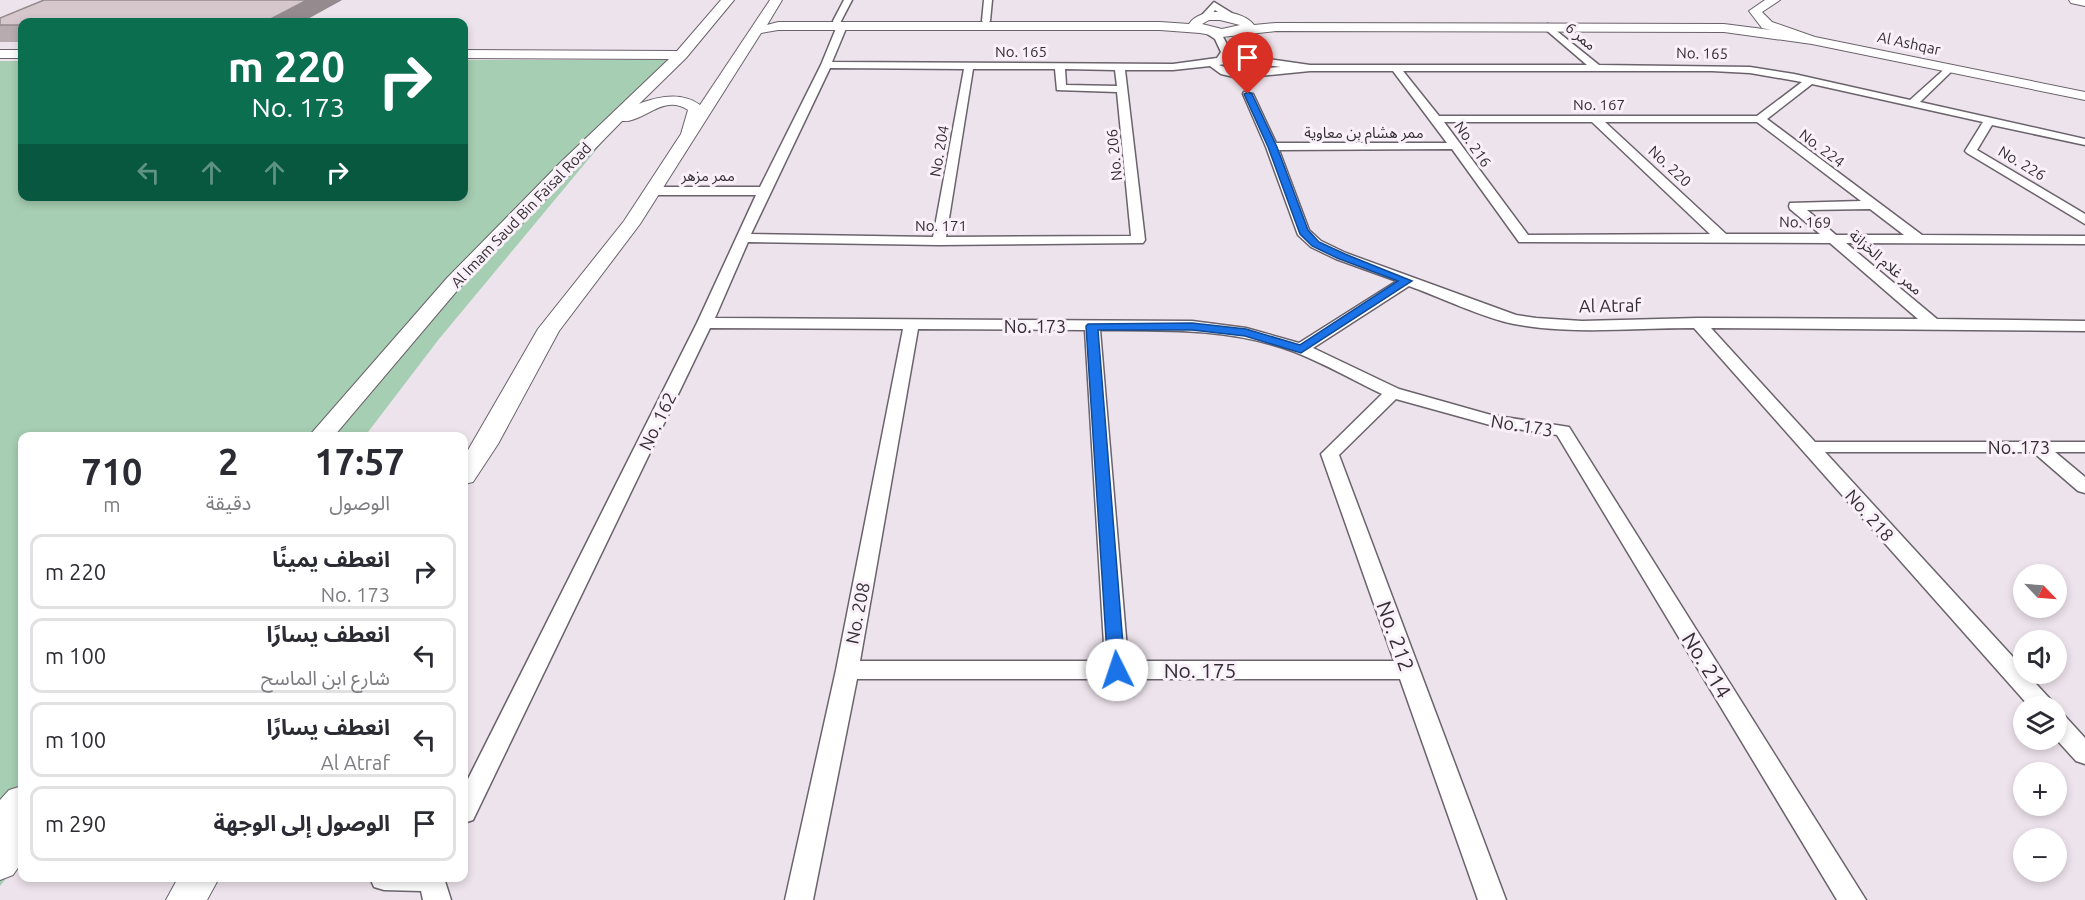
<!DOCTYPE html>
<html lang="ar">
<meta charset="utf-8">
<style>
:root{--surface:#fff;--page:#f2f2f3;--text:#2b2b33;--muted:#7c7c81;--line:#e1e1e2}
body{margin:0;font-family:Ubuntu,"Noto Sans Arabic",sans-serif;background:var(--page);color:var(--text);direction:rtl;height:100vh;display:flex;flex-direction:column;font-size:22px;white-space:nowrap}
*{box-sizing:border-box;margin:0}
p{font-size:20px;color:var(--muted)}
.icon{flex:none;width:33px;height:33px;fill:none;stroke:currentColor;stroke-width:2;stroke-linecap:round;stroke-linejoin:round}
.map{position:relative;flex:1;overflow:hidden;direction:ltr}
.sheet{position:absolute;left:18px;top:432px;width:450px;height:450px;display:flex;flex-direction:column;background:var(--surface);border-radius:12px;box-shadow:0 3px 9px #0003;direction:rtl}
.sheet>*{flex:none}
.hud{position:absolute;left:18px;top:18px;width:450px;height:183px;border-radius:12px;box-shadow:0 3px 9px #0003;direction:rtl;background:#0b6e4f;color:#fff;overflow:hidden}
.needle{width:39px;rotate:115deg}
.fabs{position:absolute;left:2013px;top:564px;display:grid;gap:12px}
.fabs a{display:grid;place-items:center;width:54px;height:54px;border-radius:50%;background:var(--surface);box-shadow:0 3px 9px #0003;font-size:30px}
.pin{position:absolute;display:grid;place-items:center;width:51px;height:51px;color:#fff;margin:-62px -26px;border-radius:50% 50% 50% 0;rotate:-45deg;box-shadow:0 0 6px #0007}
.pin .icon{rotate:45deg}
.me{position:absolute;width:66px;margin:-33px;rotate:356deg;stroke-linejoin:round;filter:drop-shadow(0 0 4px #0008)}
.turn{display:flex;align-items:center;gap:21px;height:126px;padding:0 24px;font-size:27px}
.turn .icon{width:78px;height:78px;stroke-width:2.5}
.turn b{display:block;font-size:42px;line-height:51px}
.lanes{display:flex;align-items:center;height:57px;padding:0 24px;background:#0003;justify-content:center;gap:30px;direction:ltr}
.lanes .off{opacity:.35}
.eta{display:flex;justify-content:space-evenly;align-items:center;height:102px;text-align:center}
.eta b{font-size:36px;font-weight:700;line-height:42px}
ul{padding:0;list-style:none}
li{display:flex;align-items:center;gap:18px;height:75px;margin:0 12px 9px;padding:0 12px;border:3px solid var(--line);border-radius:12px}
li div{flex:1}
li b{display:block;font-size:22px}
li em{font-style:normal}
.map>svg:first-child{display:block}
.green{fill:#a6ceb2}
.lines{fill:none;stroke-linecap:round;stroke-linejoin:round}
.street-casing{stroke:#6b636b;stroke-width:3}
.secondary-casing{stroke:#6b636b;stroke-width:2}
.street{fill:#fff;fill-rule:evenodd}
.secondary{fill:#fff;fill-rule:evenodd}
.wall{fill:#b7abaf}
.shaded-wall{fill:#958b8e}
.building{fill:#d5c7cb;stroke:#958b8e;stroke-width:1.5}
.route{fill:#1a73e8;stroke:#114b97;stroke-width:1.5}
.labels{text-anchor:middle;dominant-baseline:central;stroke-width:6;stroke-linejoin:round;paint-order:stroke}
.far-street-label{font-size:15px;fill:#332f32;stroke:#faf0f9}
.street-label{font-size:18px;fill:#332f32;stroke:#faf0f9}
.near-street-label{font-size:21px;fill:#332f32;stroke:#faf0f9}
</style>
<div class="map">
<svg width="2085" height="900" viewBox="0 0 2085 900">
<rect width="100%" height="100%" fill="#ede3ec"/>
<path class="green" d="M464 60H671L439 339 365 436H22V859L0 886V61H22V196H464Z"/>
<g class="lines">
<g class="street-casing">
<path id="street" d="M844 0H852L840 23H834L833 21Z
M984 0H992L990 21 986 24 982 21Z
M1214 2 1235 15V19H1229L1215 10 1208 19H1202V15Z
M842 23 847 26 832 62 1173 64 1217 58 1221 52 1215 39 1203 31 1208 28 1222 35 1231 52 1228 57 1240 55 1310 65H1587L1545 29V25L1548 24 1599 65 1750 67 1794 74 1910 100 1949 65 1954 68 1953 70 1920 102 2085 139V145L1992 125 1977 150 2085 214V224L1967 153 1965 151 1983 122 1812 84 1767 119 1922 235 2085 236V244L1846 243 1937 319 2085 321V331L1711 328 1815 442H2085V452H2055L2085 477V493L2078 491 2033 452H1825L2024 669V674H2027L2051 700 2054 706H2029L1694 328C1634 328 1573 335 1514 324 1483 318 1440 297 1409 286L1313 348 1399 389 1491 415 1569 427 1866 900H1837L1557 435 1490 425 1396 399 1339 455 1506 900H1478L1400 679H857L813 900H785L836 670 903 329 710 328 473 820 464 823V787L697 323 756 195H653L647 191 653 187H760L821 65 837 26ZM1240 61 1251 63 1258 68 1238 72 1219 65ZM1266 65 1281 67 1267 68ZM1210 66 1221 74 1238 78 1310 71H1393L1447 143H1276L1253 94 1244 92 1243 94 1266 147 1298 235 1311 247 1336 259 1397 281 1299 343 1246 328 1192 321 715 318 748 242 939 245 1143 243 1145 240 1125 70H1173ZM830 68 964 69 933 237 751 234ZM973 69H1055L1057 90 1117 92 1131 236 946 237ZM1065 69 1115 70 1117 86 1066 85ZM1403 71H1712L1750 73 1802 82 1757 116H1439ZM1444 122H1592L1710 234 1528 235ZM1605 122H1757L1861 201 1790 203 1789 206 1790 209 1820 234H1726ZM1452 149 1519 242 1830 243 1918 319 1698 318 1582 321 1536 318 1516 315 1346 253 1321 241 1309 230 1279 150ZM1870 209 1904 235H1836L1807 210ZM918 329 1085 330 1105 661H860ZM1100 330C1166 330 1232 328 1295 352 1325 364 1353 380 1382 394L1321 454 1394 661H1128Z
M2056 713 2064 715 2085 738V764L2076 761 2056 739Z
M186 878H215L211 887 201 890 190 887Z
M370 878H444L451 900H423L421 891 384 890 374 887Z"/>
</g>
<g class="secondary-casing">
<path id="secondary" d="M721 0H734L686 58 639 104C659 96 682 92 700 105L770 0H782L767 25 778 22H1160L1189 24C1200 6 1243 9 1254 25L1276 23 1724 24 1771 30 1762 28 1749 11 1765 0H1780L1762 12 1772 22 1815 37 2085 92V100L1812 44 1724 32 1276 31 1222 37 1200 33 1160 30H778L761 33 640 224 559 331 498 444 473 482 464 484V457L538 329 624 221 681 134 688 110C663 93 644 123 622 121L461 286 334 436H309L447 278 562 161 669 59 464 58V50L677 51ZM1209 20H1220L1240 25 1222 29 1202 24Z
M2069 0H2085V6L2071 3Z
M0 50H22V58H0Z
M22 786V862L13 875 0 880V800L9 790Z
M178 878H219L207 900H166Z"/>
</g>
<use href="#street" class="street"/>
<use href="#secondary" class="secondary"/>
</g>
<path class="wall" d="M342 0 302 22H22V42H0V18Z"/>
<path class="shaded-wall" d="M307 0H342L302 22H265Z"/>
<path class="building" d="M44 0H307L265 22H22V25H0V18Z"/>
<path class="route" d="M1248 92 1252 94 1277 147 1308 230 1319 242 1345 254 1412 281 1301 353 1245 336 1192 330H1098L1125 670 1123 674 1117 676 1111 674 1108 670 1086 326 1088 324 1192 323 1246 329 1300 345 1398 281 1337 258 1312 246 1300 234 1268 147 1244 94Z"/>
<g class="labels">
<g class="far-street-label">
<text transform="translate(1581 36) rotate(40)">ممر 6</text>
<text transform="translate(1909 43) rotate(12)">Al Ashqar</text>
<text x="1021" y="51">No. 165</text>
<text transform="translate(1702 53) rotate(1)">No. 165</text>
<text x="1599" y="104">No. 167</text>
<text x="1364" y="132">ممر هشام بن معاوية</text>
<text transform="translate(1473 144) rotate(55)">No. 216</text>
<text transform="translate(1822 148) rotate(37)">No. 224</text>
<text transform="translate(939 151) rotate(-80)">No. 204</text>
<text transform="translate(1114 155) rotate(-96)">No. 206</text>
<text transform="translate(2022 163) rotate(31)">No. 226</text>
<text transform="translate(1670 166) rotate(43)">No. 220</text>
<text x="708" y="175">ممر مزهر</text>
<text transform="translate(521 215) rotate(-46)">Al Imam Saud Bin Faisal Road</text>
<text transform="translate(1805 222) rotate(1)">No. 169</text>
<text x="941" y="225">No. 171</text>
<text transform="translate(1886 262) rotate(41)">ممر غلام الخزانة</text>
</g>
<g class="street-label">
<text transform="translate(1610 305) rotate(-1)">Al Atraf</text>
<text x="1035" y="326">No. 173</text>
<text transform="translate(657 421) rotate(-64)">No. 162</text>
<text transform="translate(1522 425) rotate(9)">No. 173</text>
<text x="2019" y="447">No. 173</text>
<text transform="translate(1870 515) rotate(48)">No. 218</text>
<text transform="translate(857 613) rotate(-79)">No. 208</text>
</g>
<g class="near-street-label">
<text transform="translate(1396 636) rotate(70)">No. 212</text>
<text transform="translate(1707 665) rotate(58)">No. 214</text>
<text x="1200" y="670">No. 175</text>
</g>
</g>
</svg>
<div class="fabs">
<a><svg class="needle" viewBox="-14 -14 28 28"><path d="M0-13l5 13h-10z" fill="#e53935"/><path d="M0 13l5-13h-10z" fill="#7c7c81"/></svg></a>
<a><svg class="icon" aria-label="sound" viewBox="0 0 24 24"><path d="M4 9h4l5-4v14l-5-4H4zM17 9q2 3 0 6"/></svg></a>
<a><svg class="icon" aria-label="layers" viewBox="0 0 24 24"><path d="M12 4l9 5-9 5-9-5zM3 14l9 5 9-5"/></svg></a>
<a>+</a>
<a>−</a>
</div>
<div class="pin" style="left:1248px;top:94px;background:#d93025"><svg class="icon" aria-label="arrive" viewBox="0 0 24 24"><path d="M6 21V4h12l-3 4 3 4H6"/></svg></div>
<svg class="me" style="left:1117px;top:670px" viewBox="-20 -20 40 40"><circle r="19" fill="#fff"/><path d="M0-13L10 11 0 6-10 11z" fill="#1a73e8"/></svg>
<div class="hud">
<div class="turn"><svg class="icon" aria-label="right" viewBox="0 0 24 24"><path d="M7 20v-9h11M14 6l5 5-5 5"/></svg><div><b>220 m</b>No. 173</div></div>
<div class="lanes"><svg class="icon off" aria-label="left" viewBox="0 0 24 24"><path d="M17 20v-9H6M10 6l-5 5 5 5"/></svg><svg class="icon off" aria-label="ahead" viewBox="0 0 24 24"><path d="M12 20V5M6 11l6-6 6 6"/></svg><svg class="icon off" aria-label="ahead" viewBox="0 0 24 24"><path d="M12 20V5M6 11l6-6 6 6"/></svg><svg class="icon" aria-label="right" viewBox="0 0 24 24"><path d="M7 20v-9h11M14 6l5 5-5 5"/></svg></div>
</div>
<section class="sheet">
<div class="eta">
<div><b>17:57</b><p>الوصول</p></div>
<div><b>2</b><p>دقيقة</p></div>
<div><b>710</b><p>m</p></div>
</div>
<ul>
<li><svg class="icon" aria-label="right" viewBox="0 0 24 24"><path d="M7 20v-9h11M14 6l5 5-5 5"/></svg><div><b>انعطف يمينًا</b><p>No. 173</p></div><em>220 m</em></li>
<li><svg class="icon" aria-label="left" viewBox="0 0 24 24"><path d="M17 20v-9H6M10 6l-5 5 5 5"/></svg><div><b>انعطف يسارًا</b><p>شارع ابن الماسح</p></div><em>100 m</em></li>
<li><svg class="icon" aria-label="left" viewBox="0 0 24 24"><path d="M17 20v-9H6M10 6l-5 5 5 5"/></svg><div><b>انعطف يسارًا</b><p>Al Atraf</p></div><em>100 m</em></li>
<li><svg class="icon" aria-label="arrive" viewBox="0 0 24 24"><path d="M6 21V4h12l-3 4 3 4H6"/></svg><div><b>الوصول إلى الوجهة</b></div><em>290 m</em></li>
</ul>
</section>
</div>
